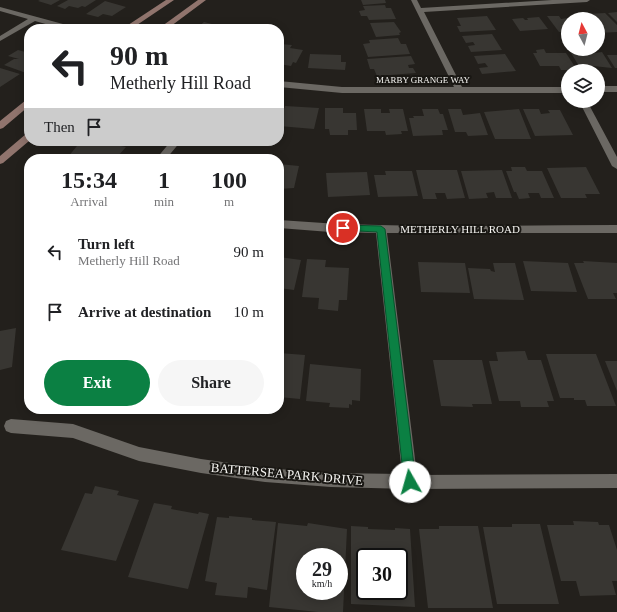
<!DOCTYPE html>
<style>
:root{--surface:#fff;--page:#f6f6f6;--text:#202124;--muted:#757577;--accent:#0b8043}
body{margin:0;font-family:"Times New Roman",serif;background:var(--page);color:var(--text);height:100vh;display:flex;flex-direction:column;font-size:15px;white-space:nowrap}
*{box-sizing:border-box;margin:0}
p{font-size:13px;color:var(--muted)}
.icon{flex:none;width:22px;height:22px;fill:none;stroke:currentColor;stroke-width:2;stroke-linecap:round;stroke-linejoin:round}
.map{position:relative;flex:1;overflow:hidden}
.sheet{position:absolute;left:24px;top:154px;width:260px;height:260px;display:flex;flex-direction:column;background:var(--surface);border-radius:16px;box-shadow:0 2px 10px #0003}
.sheet>*{flex:none}
.guide{position:absolute;left:24px;top:24px;width:260px;height:122px;border-radius:16px;box-shadow:0 2px 10px #0003;background:#fff;color:var(--text);overflow:hidden}
.needle{width:26px;rotate:353deg}
.fabs{position:absolute;left:561px;top:12px;display:grid;gap:8px}
.fabs a{display:grid;place-items:center;width:44px;height:44px;border-radius:50%;background:var(--surface);box-shadow:0 2px 10px #0003;font-size:20px}
.speed{position:absolute;left:296px;top:548px;display:flex;gap:8px;font-size:20px;font-weight:700;text-align:center}
.speed>*{display:grid;place-content:center;width:52px;height:52px;border-radius:50%;background:var(--surface);box-shadow:0 2px 10px #0003;line-height:1}
.speed small{font-size:10px;font-weight:400}
.speed .limit{border:2px solid #111;border-radius:6px;background:#fff;color:#111}
.pin{position:absolute;display:grid;place-items:center;width:34px;height:34px;color:#fff;margin:-17px;border:2px solid #fff;border-radius:50%;box-shadow:0 1px 4px #0007}
.me{position:absolute;width:44px;margin:-22px;rotate:353deg;stroke-linejoin:round;filter:drop-shadow(0 0 3px #0008)}
.turn{display:flex;align-items:center;gap:14px;height:84px;padding:0 20px;font-size:18px}
.turn .icon{width:52px;height:52px;stroke-width:2.5}
.turn b{display:block;font-size:28px;line-height:34px}
.then{display:flex;align-items:center;height:38px;padding:0 20px;background:#0003;gap:8px;font-size:15px}
.eta{display:flex;justify-content:space-evenly;align-items:center;height:68px;text-align:center}
.eta b{font-size:24px;font-weight:700;line-height:28px}
.button{display:flex;gap:8px;margin-top:auto;padding:8px 20px}
.button a{flex:1;height:46px;border-radius:24px;background:var(--accent);color:#fff;font-size:16px;font-weight:700;line-height:46px;text-align:center}
.button a+a{background:var(--page);color:var(--text)}
ul{padding:0;list-style:none}
li{display:flex;align-items:center;gap:12px;height:60px;padding:0 20px}
li div{flex:1}
li b{display:block;font-size:15px}
li em{font-style:normal}
.map>svg:first-child{display:block}
.building{fill:#383632;fill-rule:evenodd}
.lines{fill:none;stroke-linecap:round;stroke-linejoin:round}
.street{fill:#6b6863;fill-rule:evenodd}
.secondary{fill:#90746d;fill-rule:evenodd}
.route{fill:#0b8043;stroke:#07532c}
.labels{text-anchor:middle;dominant-baseline:central;stroke-width:4;stroke-linejoin:round;paint-order:stroke}
.far-street-label{font-size:9px;fill:#f5f4f1;stroke:#191713}
.street-label{font-size:11px;fill:#f5f4f1;stroke:#191713}
.near-street-label{font-size:13px;fill:#f5f4f1;stroke:#191713}
</style>
<div class="map">
<svg width="617" height="612" viewBox="0 0 617 612">
<rect width="100%" height="100%" fill="#23201c"/>
<path class="building" d="M40 0H60L51 5 38 1Z
M68 0H96L85 7 82 6 78 8 69 6 65 9 57 6Z
M361 0H385L386 3 363 5Z
M105 1 126 7 112 16 103 14 98 17 86 14Z
M385 5 386 8H391L396 19 369 20 367 16H361L359 11 365 10 363 6Z
M617 12V22L608 13Z
M605 13 617 25V32L598 33V19H592L587 14Z
M487 16 496 30 460 32 457 26H461L457 18Z
M547 16H559L561 19 568 18V31L559 32Z
M539 17 548 29 520 31 512 19 523 18 525 20H528L527 18Z
M204 22 216 25 213 28 215 29H196Z
M394 22 401 32 399 33 400 35 376 37 370 23Z
M492 34 502 50 471 52 468 46 475 45 473 42 466 43 462 36Z
M398 38 401 44H406L410 54 368 57 363 44 370 43 369 40Z
M280 44 292 45 290 48 303 50 296 63 293 62 291 66 279 64 281 60H279Z
M544 49 546 53H566L577 70H561L559 66H540L533 53H537L536 50Z
M18 50 29 53V71L26 73 4 65 14 59H19L8 56Z
M578 50H593L595 53 602 52 612 68 593 66 596 71H582L571 53 580 52Z
M310 54 341 55V62H346L345 70 308 68Z
M505 54 516 71 482 74 479 68 488 67 485 63 478 64 474 56Z
M607 55H617V68H615Z
M411 56 415 64 408 65 409 68H413L416 73 377 76 374 69H370L367 59Z
M0 68 20 74 0 87Z
M285 106 319 108 314 129 279 126Z
M325 108H343V113H356L357 130H348V135H330L329 129H325Z
M364 109H381V113H390L389 109H403L408 131H401L402 134 386 135 385 131H367Z
M422 109H438L440 114H443L448 130H442L443 135 413 136 409 118H414L413 116H424Z
M448 109H461L463 115 480 113 488 135 468 136 466 132H455Z
M519 109 531 139H495L484 112Z
M523 109H539L541 114 550 113 548 110H560L573 135 535 136Z
M81 141H96L126 147 118 156 111 155 108 159H73L68 157Z
M214 155 236 158V159H211Z
M279 164 299 166 294 188 279 189Z
M511 167H525L527 171H542L554 198H541L539 193H528L530 198 519 199 516 192H514L506 171H512Z
M586 167 600 194H585L587 198H561L547 168Z
M416 170H457L465 198 447 199 445 193H435L437 199H423Z
M502 170 512 198H496L494 192 486 193 488 198 469 199 461 171Z
M385 171H412L418 196 378 197 374 175H386Z
M367 172 370 195 328 197 326 173Z
M279 257 301 260 294 290 279 288Z
M307 259 326 260 325 267 349 268 347 300H339L338 311 318 309 319 298 302 297Z
M523 261 568 263 577 292 531 291Z
M583 261 617 263V293H613L616 299H588L574 263H584Z
M418 262 465 263 470 293 421 292Z
M493 263H515L524 300 474 299 468 268 490 269 491 271 495 272Z
M16 328 12 367 0 370V331Z
M525 351 528 360H541L554 401H547L549 407H521L520 401H499L489 361H498L496 352Z
M279 353 305 355 300 399 279 397Z
M546 354H596L616 406H587L585 400H574V398H560Z
M433 360H482L492 404H472L473 407 441 406Z
M605 361H617V391Z
M310 364 361 369 360 401 352 400V405L349 404V408L329 407 330 403 306 401Z
M95 486 119 491 117 495 139 500 116 561 61 550 85 493 92 494Z
M154 503 172 506 171 509 198 514 199 512 209 514 188 589 128 577Z
M229 516 252 518V520L276 522 267 590 248 587 247 598 215 595 217 583 205 581 217 517 229 518Z
M573 521 598 522 599 525H609L617 550V581H612L616 595 580 596 576 581H561L547 525H574Z
M278 523 307 526 308 523 347 529 343 612H318L269 607ZM305 557H339V591H305Z
M512 524H540L559 604H497L483 527H512Z
M351 526 368 527V529L395 530V528L410 529 415 607 351 604ZM365 557H399V591H365Z
M439 526H478L493 608H428L419 529H439Z"/>
<g class="lines">
<path class="street" d="M411 0H417L421 8 552 0H590L587 2 424 12 462 87H568V93H342L279 87V81L342 87H454Z
M0 7 74 27 75 29H63L35 21 0 41V36L28 19 0 11Z
M598 86H617V92H598Z
M579 101H587L617 157V169L612 166Z
M171 141H181L166 159H156Z
M279 220C391 229 504 225 617 225V233H387L417 475 617 474V488L410 489 331 487 265 482 201 473 139 461 73 438 11 433 6 431 4 426 6 421 11 419 73 424 139 447 201 459 265 468 331 473 402 474 376 233 330 232 279 228Z"/>
<path class="secondary" d="M166 0H174L131 29H122Z
M198 0H206L167 29H158Z
M29 99V106L3 128 0 129V121L26 100Z
M29 133V141L3 163 0 164V156L26 134Z"/>
</g>
<path class="route" d="M343 225 381 226 385 229 416 482 414 486 410 487 406 486 404 482 377 232 340 230 339 228Z"/>
<g class="labels">
<g class="far-street-label">
<text x="423" y="80">MARBY GRANGE WAY</text>
</g>
<g class="street-label">
<text x="460" y="229">METHERLY HILL ROAD</text>
</g>
<g class="near-street-label">
<text transform="translate(287 474) rotate(5)">BATTERSEA PARK DRIVE</text>
</g>
</g>
</svg>
<div class="fabs">
<a><svg class="needle" viewBox="-14 -14 28 28"><path d="M0-13l5 13h-10z" fill="#e53935"/><path d="M0 13l5-13h-10z" fill="#757577"/></svg></a>
<a><svg class="icon" aria-label="layers" viewBox="0 0 24 24"><path d="M12 4l9 5-9 5-9-5zM3 14l9 5 9-5"/></svg></a>
</div>
<div class="speed"><div>29<small>km/h</small></div><div class="limit">30</div></div>
<div class="pin" style="left:343px;top:228px;background:#d93025"><svg class="icon" aria-label="arrive" viewBox="0 0 24 24"><path d="M6 21V4h12l-3 4 3 4H6"/></svg></div>
<svg class="me" style="left:410px;top:482px" viewBox="-20 -20 40 40"><circle r="19" fill="#fff"/><path d="M0-13L10 11 0 6-10 11z" fill="#0b8043"/></svg>
<div class="guide">
<div class="turn"><svg class="icon" aria-label="left" viewBox="0 0 24 24"><path d="M17 20v-9H6M10 6l-5 5 5 5"/></svg><div><b>90 m</b>Metherly Hill Road</div></div>
<div class="then">Then<svg class="icon" aria-label="arrive" viewBox="0 0 24 24"><path d="M6 21V4h12l-3 4 3 4H6"/></svg></div>
</div>
<section class="sheet">
<div class="eta">
<div><b>15:34</b><p>Arrival</p></div>
<div><b>1</b><p>min</p></div>
<div><b>100</b><p>m</p></div>
</div>
<ul>
<li><svg class="icon" aria-label="left" viewBox="0 0 24 24"><path d="M17 20v-9H6M10 6l-5 5 5 5"/></svg><div><b>Turn left</b><p>Metherly Hill Road</p></div><em>90 m</em></li>
<li><svg class="icon" aria-label="arrive" viewBox="0 0 24 24"><path d="M6 21V4h12l-3 4 3 4H6"/></svg><div><b>Arrive at destination</b></div><em>10 m</em></li>
</ul>
<div class="button"><a>Exit</a><a>Share</a></div>
</section>
</div>
